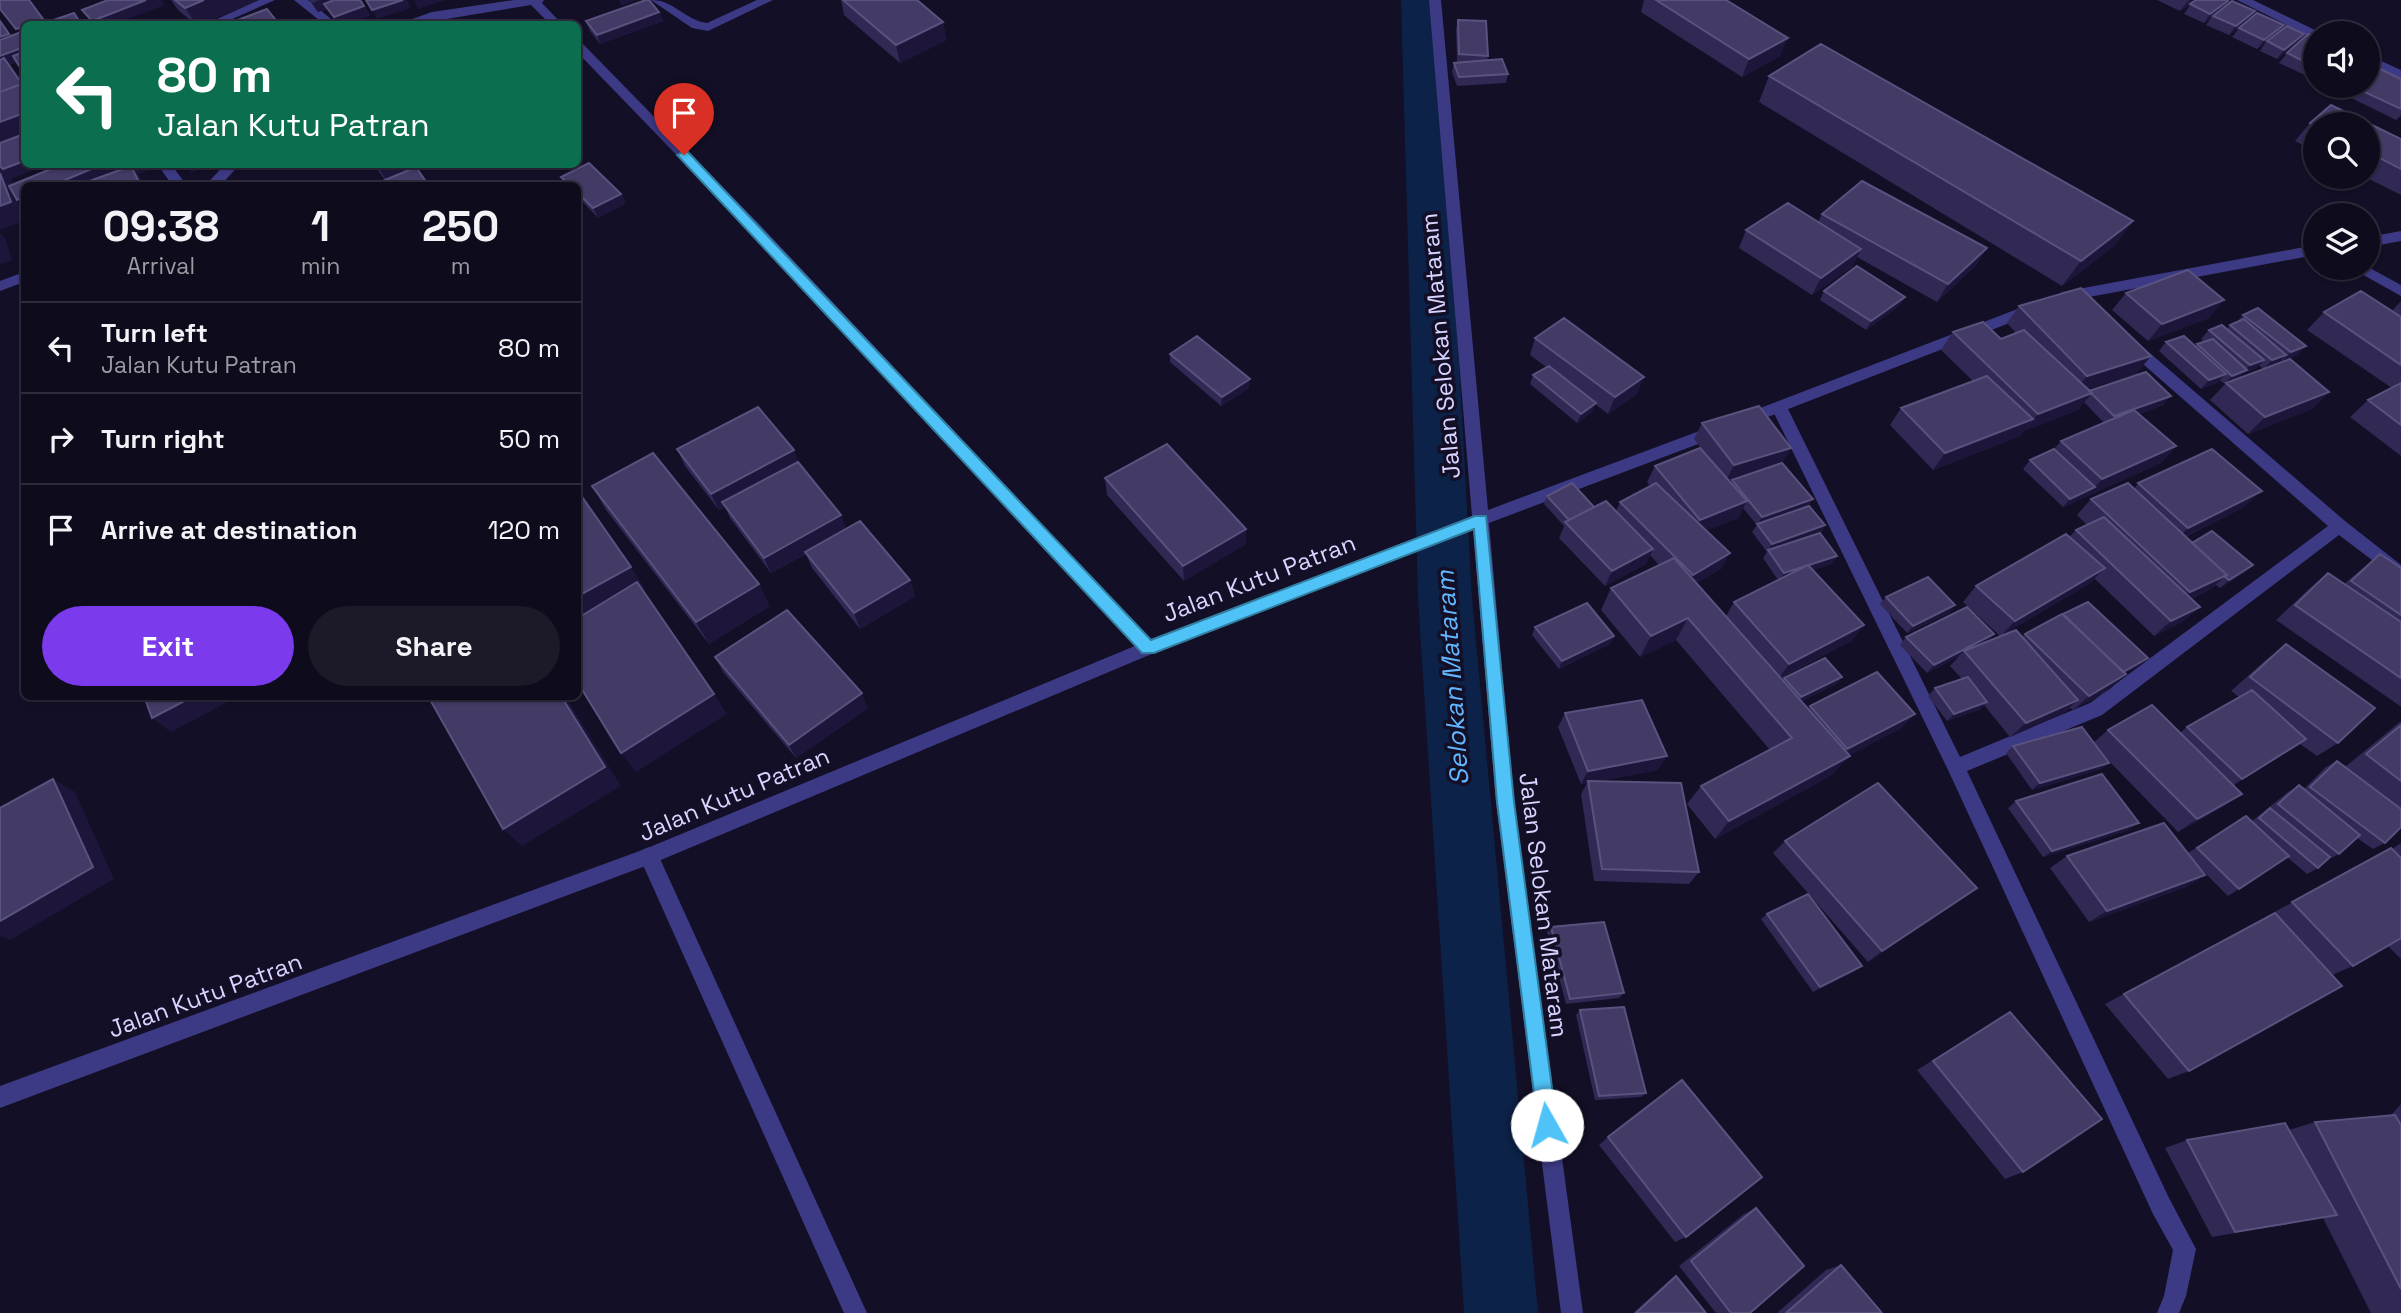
<!DOCTYPE html>
<style>
:root{--surface:#0e0b1c;--page:#1c1929;--text:#f1f3f6;--muted:#9b9ba3;--line:#2e2b3b;--accent:#7c3aed}
body{margin:0;font-family:"Space Grotesk",sans-serif;background:var(--page);color:var(--text);height:100vh;display:flex;flex-direction:column;font-size:26px;white-space:nowrap}
*{box-sizing:border-box;margin:0}
p{font-size:23px;color:var(--muted)}
.icon{flex:none;width:38px;height:38px;fill:none;stroke:currentColor;stroke-width:2;stroke-linecap:round;stroke-linejoin:round}
.map{position:relative;flex:1;overflow:hidden}
.sheet{position:absolute;left:21px;top:182px;width:560px;height:518px;display:flex;flex-direction:column;background:var(--surface);border-radius:10px;box-shadow:0 2px 5px #0004,0 0 0 2px var(--line)}
.sheet>*{flex:none}
.guide{position:absolute;left:21px;top:21px;width:560px;height:147px;border-radius:10px;box-shadow:0 2px 5px #0004,0 0 0 2px var(--line);background:#0b6e4f;color:#fff;overflow:hidden}
.tools{position:absolute;left:2303px;top:21px;display:grid;gap:14px}
.tools a{display:grid;place-items:center;width:77px;height:77px;border-radius:50%;background:var(--surface);box-shadow:0 2px 5px #0004,0 0 0 2px var(--line);font-size:35px}
.pin{position:absolute;display:grid;place-items:center;width:60px;height:60px;color:#fff;margin:-72px -30px;border-radius:50% 50% 50% 0;rotate:-45deg;box-shadow:0 0 7px #0007}
.pin .icon{rotate:45deg}
.me{position:absolute;width:77px;margin:-38px;rotate:353deg;stroke-linejoin:round;filter:drop-shadow(0 0 5px #0008)}
.turn{display:flex;align-items:center;gap:24px;height:147px;padding:0 21px;font-size:32px}
.turn .icon{width:91px;height:91px;stroke-width:2.5}
.turn b{display:block;font-size:49px;line-height:60px}
.eta{display:flex;justify-content:space-evenly;align-items:center;height:119px;text-align:center}
.eta b{font-size:42px;font-weight:700;line-height:49px}
.button{display:flex;gap:14px;margin-top:auto;padding:14px 21px}
.button a{flex:1;height:80px;border-radius:42px;background:var(--accent);color:#fff;font-size:28px;font-weight:700;line-height:80px;text-align:center}
.button a+a{background:var(--page);color:var(--text)}
ul{padding:0;list-style:none}
li{display:flex;align-items:center;gap:21px;height:91px;padding:0 21px;border-top:2px solid var(--line)}
li div{flex:1}
li b{display:block;font-size:26px}
li em{font-style:normal}
.map>svg:first-child{display:block}
.lines{fill:none;stroke-linecap:round;stroke-linejoin:round}
.canal{fill:#0c2248;fill-rule:evenodd}
.service{fill:#3d3a85;fill-rule:evenodd}
.minor{fill:#3d3a85;fill-rule:evenodd}
.tertiary{fill:#3d3a85;fill-rule:evenodd}
.wall{fill:#312854;fill-rule:evenodd}
.shaded-wall{fill:#1d163a}
.building{fill:#433a66;stroke:#5a527e;stroke-width:2}
.route{fill:#4fc3f7;stroke:#337fa1;stroke-width:2}
.labels{text-anchor:middle;dominant-baseline:central;stroke-width:7;stroke-linejoin:round;paint-order:stroke}
.street-label{font-size:24px;fill:#d9d4ff;stroke:#130f26}
.water-label{font-size:26px;font-style:italic;fill:#62b6ff;stroke:#130f26}
</style>
<div class="map">
<svg width="2401" height="1313" viewBox="0 0 2401 1313">
<rect width="100%" height="100%" fill="#130f26"/>
<g class="lines">
<path class="canal" d="M1401 0H1439L1472 598 1538 1313H1464L1418 598Z"/>
<path class="service" d="M649 847 656 850 867 1313H844L639 856 642 850Z"/>
<path class="minor" d="M259 0H275L221 24H206Z
M294 0H308L337 24H324Z
M514 0H544L542 3 562 24H550L531 5 416 24H398L432 12Z
M651 0C674 0 685 20 707 23L757 0H773L708 31 692 28Z
M2237 0H2253L2321 33H2315V38L2311 37Z
M578 42 582 43 759 224 1154 643 1157 648 1154 653 1148 655 1142 653 749 230 578 53Z
M2368 55 2401 70V79L2368 64Z
M157 164H171L187 186H173Z
M225 164H240L220 186H205Z
M2368 267 2401 285V296L2351 268Z
M24 272V282L0 291V281Z
M2132 341 2137 342 2345 521 2401 565V582L2339 535 2102 715 1967 771 2169 1198 2196 1249 2186 1296 2179 1313H2157L2164 1296 2173 1250 2153 1214 1949 772 1771 407 1779 401 1787 407 1960 757 2090 703 2328 526 2127 350 2125 346Z"/>
<path class="tertiary" d="M1429 0H1441L1488 510 1710 427 1716 425 1724 431 1722 435 1489 523 1514 802 1583 1313H1561L1496 802 1473 529 1154 653 656 862 0 1108V1086L645 849 1142 643 1472 516Z
M2401 231V241L2368 247V237Z
M2315 245V255L2062 302 2055 297 2062 292Z
M2033 303 2040 308 2038 312 1747 425H1737L1734 421 1737 417Z"/>
</g>
<path class="wall" d="M171 0H257L202 24H195L178 10Z
M309 0H360L370 15 346 24H338L327 9 318 12Z
M841 0H917L943 22 946 40 900 63 844 15Z
M1644 0H1726L1780 56 1742 77 1641 12Z
M2157 0H2226L2228 1 2224 7 2255 11 2248 21 2229 35 2206 25 2211 18 2204 23 2184 14 2190 5 2180 11Z
M659 12 663 21 600 44 590 31 586 21Z
M1458 20 1488 56 1487 60 1508 74 1506 83 1457 86 1452 72 1454 63 1457 62 1456 29Z
M2239 28 2277 33 2297 43 2277 59 2260 51 2265 43 2257 49 2232 37Z
M2315 38V71L2309 77 2279 63 2287 53Z
M2315 72V80L2310 78Z
M1769 76 2133 221 2114 246 2062 286 1759 102Z
M2401 79V116L2396 120 2339 92 2344 86H2368Z
M2327 86H2342L2336 90Z
M2331 105 2401 139V195L2365 177H2368V124H2315V151L2295 141 2310 123Z
M373 164H425L426 167 385 180Z
M561 177 621 194 626 203 598 218 578 197V186H566Z
M1822 214 1987 248 1975 266 1937 302 1857 257 1852 267 1812 295 1739 248 1746 230 1818 222Z
M1824 291 1905 297 1899 306 1866 330 1820 300Z
M2126 293 2209 318 2148 341 2112 310Z
M2401 301V456L2350 417 2368 400 2392 388 2307 330 2324 312 2392 311Z
M2019 306 2151 356 2136 374 2087 389 2089 391 2163 405 2139 414 2176 446 2161 463 2063 507 2023 469 2030 460 2054 449 2061 441 2104 423 2084 402 2078 410 2024 431 2020 436 1933 470 1890 425 1901 408 1973 381 1941 350 1953 332 2001 339 2016 333 2007 323Z
M2243 315 2298 355 2282 361 2281 360 2278 364 2329 392 2312 409 2248 434 2210 400 2225 384 2219 380 2217 383 2201 389 2159 351 2166 342 2195 346 2197 344 2204 342 2201 339 2209 330 2227 329 2230 325 2236 323ZM2259 365 2263 369 2240 377 2244 373 2255 369Z
M1535 338 1637 394 1608 414 1595 404 1592 412 1577 423 1530 384 1533 375 1546 367 1530 355Z
M1170 354 1249 388 1221 406 1170 362Z
M1702 423 1791 448 1782 463 1813 499 1808 506 1825 525 1820 534 1837 556 1832 564 1812 570 1853 640 1780 678 1782 680 1784 678 1842 677 1836 684 1802 701 1808 709 1810 706 1902 728 1849 755 1832 775 1715 839 1687 804 1701 786 1770 750 1676 640 1640 657 1601 610 1611 588 1659 565 1650 555 1646 564 1605 586 1559 538 1564 526 1544 504 1547 496 1616 511 1620 502 1650 486 1647 482 1655 466 1703 451 1694 439ZM1758 471 1732 480 1731 483 1728 480ZM1743 508 1757 525 1752 532 1767 552 1763 558 1778 580 1734 602 1726 616 1696 583 1721 569 1706 530 1738 518Z
M677 449 800 465 846 529 910 580 915 596 860 629 812 568 806 554 771 573 730 518 725 507 719 510 685 466Z
M1105 478 1246 544 1184 581 1107 495Z
M2138 483 2244 507 2185 537 2192 543 2253 565 2244 573 2220 588 2216 585 2209 590 2191 599 2200 607 2182 622 2154 636 2094 578 2089 584 2004 634 2022 637 2025 634 2139 666 2125 673 2110 689 2073 710 2070 708 2062 714 2010 737 1984 705 1979 710 1947 721 1928 696 1935 688 1962 679 1950 666 1959 656 1927 673 1900 645 1906 637 1994 634 1988 641 2000 636 1963 602 1976 586 2069 537 2076 530 2087 525 2077 515 2091 499 2134 489Z
M592 486 770 606 709 644 606 510Z
M2380 554 2401 568V706H2400L2276 620 2309 589 2328 573 2344 584Z
M1886 597 1949 613 1907 633 1880 604Z
M1535 627 1614 636 1610 644 1559 669 1532 635Z
M2286 644 2338 743 2317 756 2300 744 2234 785 2223 807 2178 832 2106 758 2109 763 2101 769 2032 790 2006 753 2013 746 2094 742 2108 730 2180 733 2187 727 2239 697 2231 691 2267 659Z
M715 657 868 708 796 758 723 672Z
M1565 713 1658 770 1599 781 1699 872 1689 884 1594 881 1581 794 1587 783 1581 784 1558 727Z
M2401 721V827L2385 843 2373 849 2357 838 2339 854 2327 860 2318 868 2307 874 2287 857 2228 896 2196 864 2205 875 2186 887 2089 922 2050 868 2067 856 2188 853 2246 816 2252 821 2288 792 2299 785 2304 789 2326 767 2337 761 2345 767Z
M2016 801 2129 830 2043 857 2008 808Z
M1785 841 1961 899 1868 962 1773 853Z
M2401 843V959L2388 946 2353 966 2332 975 2189 1071 2168 1079 2105 1004 2271 915V914L2368 860 2392 849Z
M1767 914 1862 966 1855 971 1813 992 1761 919Z
M1551 927 1624 993 1619 998 1566 1004 1547 932Z
M1580 1010 1646 1093 1641 1097 1595 1100 1576 1015Z
M2010 1012 2023 1172 2005 1179 1917 1070Z
M2401 1104V1313H2371L2323 1218 2212 1237 2165 1148 2187 1140 2289 1130 2315 1122 2390 1116Z
M1608 1137 1686 1237 1675 1242 1599 1145Z
M1756 1208 1750 1313H1716L1679 1266 1744 1214Z
M1841 1265 1882 1313H1777L1826 1270Z
M1676 1276 1706 1313H1633L1671 1279Z"/>
<path class="shaded-wall" d="M29 0 48 24H29Z
M146 0H161L165 5 115 24H95L92 21Z
M204 0H257L202 24H196L185 8Z
M320 0H349L324 4 327 9 318 12 312 3Z
M403 0H407L411 8 377 19 372 10Z
M414 0H446L418 9Z
M619 0H636L621 6Z
M2190 0H2198L2180 11 2187 2Z
M2228 1 2222 10 2213 16 2204 23 2210 14Z
M364 6 370 15 346 24H339L334 17Z
M2255 11 2248 21 2229 35 2236 26Z
M659 12 663 21 600 44 597 35Z
M0 19 16 43 0 49Z
M943 22 946 40 900 63 896 45Z
M2284 25 2277 34 2257 49 2264 40Z
M24 26V39L16 29Z
M2304 34 2297 43 2277 59 2284 50Z
M1788 38 1780 56 1742 77 1749 59Z
M24 47V59L10 65 24 86V97L0 65V56Z
M24 113V137L0 146V122Z
M24 161V164H48L11 179 19 199 24 196V208L22 205 24 212V221L0 230V166Z
M103 164H156L157 167 138 174 146 186H51Z
M185 164H212L191 173Z
M379 164H425L426 167 388 183 377 165Z
M621 194 626 203 598 218 593 208Z
M2133 221 2114 246 2062 286 2081 261Z
M0 233 5 238 12 260 0 264Z
M1987 248 1975 266 1937 302 1948 284Z
M1861 249 1852 267 1812 295 1821 278Z
M1905 297 1899 306 1866 330 1871 321Z
M2224 300 2209 318 2148 341 2162 324Z
M2306 346 2298 355 2282 361 2291 352Z
M2286 355 2278 364 2264 369 2272 360Z
M2151 356 2136 374 2073 393 2087 376Z
M2264 360 2255 369 2244 373 2239 379 2226 383 2224 384 2232 376 2245 371 2250 365Z
M2226 374 2217 383 2201 389 2209 380Z
M1644 377 1637 394 1608 414 1615 397Z
M1250 379 1249 388 1221 406 1222 397Z
M2329 392 2312 409 2248 434 2265 417Z
M2092 393 2078 410 2024 431 2038 414Z
M2171 396 2163 405 2106 425 2114 416Z
M1596 403 1592 412 1577 423 1581 414Z
M2033 419 2020 436 1933 470 1945 453Z
M2176 446 2161 463 2063 507 2070 499 2095 487 2102 479Z
M1791 448 1782 464 1726 481 1734 465Z
M794 450 800 466 722 502 725 507 719 510 711 494Z
M2262 491 2244 507 2172 543 2188 528Z
M1813 499 1807 508 1757 525 1762 517Z
M1747 501 1738 518 1692 536 1700 520Z
M841 515 847 531 771 573 764 558Z
M1825 525 1820 534 1767 552 1772 544Z
M1246 529V544L1184 581 1183 566Z
M1653 549 1646 564 1605 586 1612 571Z
M1730 553 1721 569 1684 590 1693 575Z
M1837 556 1832 564 1779 581 1784 573Z
M2253 565 2244 573 2220 588 2229 580Z
M631 567 645 589 578 626V596Z
M2105 568 2089 584 2001 636 2015 621Z
M2227 575 2209 590 2173 607 2190 592Z
M910 580 915 596 860 629 854 613Z
M759 584 770 606 709 644 696 622Z
M1955 605 1949 613 1907 633 1913 626Z
M2200 607 2182 622 2154 636 2171 621Z
M1688 618 1676 640 1640 657 1651 636Z
M1864 625 1853 640 1779 678 1789 664Z
M1994 634 1987 642 1964 651 1959 656 1927 673 1934 665Z
M1614 636 1610 644 1559 669 1562 661Z
M2148 658 2139 666 2113 680 2121 673Z
M2126 674 2110 689 2073 710 2089 696Z
M1842 677 1836 684 1795 705 1801 697Z
M862 693 868 708 796 758 789 745Z
M714 694 727 714 636 772 621 753Z
M194 696H239L171 732 152 718Z
M561 696H565L621 786 522 846 503 829Z
M2078 700 2062 714 2010 737 2026 723Z
M1987 702 1979 710 1947 721 1954 714Z
M1915 714 1902 728 1835 763 1847 749Z
M2306 739 2286 753 2222 792 2242 779Z
M1667 756 1658 770 1588 783V781L1587 783 1581 784 1588 771Z
M1850 756 1832 775 1715 839 1729 821Z
M2109 763 2101 769 2032 790 2040 783Z
M53 779 75 792 114 879 10 940 0 936V921Z
M2242 794 2223 807 2178 832 2197 819Z
M2139 823 2129 830 2043 857 2052 851Z
M2205 875 2186 887 2089 922 2107 911Z
M1977 888 1961 899 1868 962 1882 951Z
M1862 966 1855 971 1813 992 1820 987Z"/>
<path class="building" d="M0 0H29L43 19 29 24H24V26L16 29 0 9Z
M108 0H146L92 21 82 10Z
M175 0H204L185 8Z
M334 0H360L364 6 334 17 324 4Z
M366 0H403L372 10Z
M646 0H649L659 12 597 35 586 21Z
M843 0H917L943 22 896 45Z
M1656 0H1726L1788 38 1749 59Z
M2196 0H2226L2228 1 2210 14 2190 4Z
M2232 1 2255 11 2236 26 2213 16Z
M267 9 278 23 274 24H231L230 23Z
M74 13 81 24H42Z
M2257 13 2284 25 2264 40 2239 28Z
M1458 20 1486 21 1488 56 1459 54Z
M0 21 9 34 0 37Z
M2287 26 2304 34 2284 50 2267 41Z
M24 31V47L0 56V40Z
M2308 34 2315 38V67L2287 53Z
M1821 44 2133 221 2081 261 1769 76Z
M24 52V74L13 56Z
M4 58 22 84 0 92V60Z
M1502 59 1508 74 1459 77 1454 63Z
M2370 64 2401 79V109L2352 86H2368V66Z
M24 83V113L0 122V92Z
M2331 105 2401 139V169L2368 152V124H2315V126L2310 123Z
M24 134V161L3 169 0 166V143Z
M589 163 621 194 593 208 578 193V186H570L561 177Z
M63 164H103L51 186H24V196L17 200 9 186Z
M131 166 141 186H76Z
M416 167 429 186H371Z
M0 173 11 202 0 206Z
M1862 181 1987 248 1948 284 1822 214Z
M1788 203 1861 249 1821 278 1746 230Z
M1857 266 1905 297 1871 321 1824 291Z
M2188 270 2224 300 2162 324 2126 293Z
M2081 288 2151 356 2087 376 2019 306Z
M2361 291 2401 317V365L2324 312Z
M2258 308 2306 346 2291 352 2243 315Z
M1564 318 1644 377 1615 397 1535 338Z
M2244 319 2286 355 2272 360 2230 325Z
M1983 322 2001 339 2024 330 2092 393 2038 414 1953 332Z
M2222 325 2264 360 2250 365 2209 330Z
M1197 336 1250 379 1222 397 1170 354Z
M2184 336 2226 374 2209 380 2166 342Z
M2213 339 2247 370 2232 376 2197 344Z
M2290 359 2329 392 2265 417 2226 383Z
M1549 366 1596 403 1581 414 1533 375Z
M2146 372 2171 396 2114 416 2089 391Z
M1987 376 2033 419 1945 453 1901 408Z
M2401 383V425L2368 400Z
M1759 406 1791 448 1734 465 1702 423Z
M758 407 794 450 711 494 677 449Z
M2134 410 2176 446 2102 479 2061 441Z
M1167 444 1246 529 1183 566 1105 478Z
M1700 448 1747 501 1700 520 1655 466Z
M2054 449 2095 487 2070 499 2030 460Z
M2212 449 2262 491 2188 528 2138 483Z
M653 453 759 584 696 622 592 486Z
M798 462 841 515 764 558 722 502Z
M1782 463 1813 499 1762 517 1732 480Z
M1572 483 1594 507 1569 520 1547 496Z
M1656 483 1730 553 1693 575 1620 502Z
M2128 483 2227 575 2190 592 2091 499Z
M578 491 631 567 578 596Z
M1606 501 1653 549 1612 571 1565 522Z
M1809 506 1825 525 1772 544 1757 524Z
M2104 517 2200 607 2171 621 2076 530Z
M860 521 910 580 854 613 805 552Z
M2212 531 2253 565 2229 580 2225 577 2227 575 2192 543Z
M1820 533 1837 556 1784 573 1768 550Z
M2066 534 2105 568 2015 621 1976 586Z
M2380 554 2401 568V615L2351 581Z
M1674 558 1850 756 1729 821 1701 786 1792 738 1688 618 1651 636 1611 588Z
M1808 565 1864 625 1789 664 1734 602Z
M2328 573 2401 622V678L2295 605Z
M1928 577 1955 605 1913 626 1886 597Z
M637 582 714 694 621 753 578 683V618Z
M2088 602 2148 658 2123 672 2063 614Z
M1587 603 1614 636 1562 661 1535 627Z
M1967 607 1994 634 1934 665 1906 637Z
M787 610 862 693 789 745 715 657Z
M2062 614 2126 674 2089 696 2025 634Z
M2016 630 2078 700 2026 723 1964 651Z
M2286 644 2375 708 2338 743 2250 677Z
M1825 658 1842 677 1801 697 1784 678Z
M1877 672 1915 714 1847 749 1810 706Z
M1968 677 1987 702 1954 714 1935 688Z
M2252 690 2306 739 2242 779 2187 727Z
M144 696H194L152 718Z
M428 696H561L605 767 503 829Z
M1642 700 1667 756 1588 771 1565 713Z
M2152 705 2242 794 2197 819 2108 730Z
M2401 725V781L2366 754Z
M2082 727 2109 763 2040 783 2013 746Z
M2337 761 2401 809V827L2385 843 2310 787Z
M2102 774 2139 823 2052 851 2016 801Z
M53 779 93 867 0 921V808Z
M1588 781 1681 783 1699 872 1602 869Z
M1878 783 1977 888 1882 951 1785 841Z
M2299 785 2360 835 2339 854 2278 804Z
M2270 808 2330 857 2318 868 2259 818Z
M2246 816 2289 856 2239 889 2197 848Z
M2164 823 2205 875 2107 911 2067 856Z
M2391 848 2401 858V938L2353 966 2292 902Z
M1808 894 1862 966 1820 987 1767 914Z
M2275 913 2342 986 2189 1071 2124 994Z
M1604 922 1624 993 1570 999 1551 927Z
M1624 1007 1646 1093 1599 1096 1580 1010Z
M2010 1012 2102 1119 2023 1172 1933 1061Z
M1682 1080 1762 1177 1686 1237 1608 1137Z
M2395 1115 2401 1125V1289L2315 1122Z
M2285 1123 2337 1215 2235 1232 2187 1140Z
M1756 1208 1804 1266 1750 1313H1731L1691 1261Z
M1841 1265 1882 1313H1786Z
M1676 1276 1706 1313H1636Z"/>
<path class="route" d="M684 151 688 152 1151 640 1475 516H1486L1514 802 1557 1125 1554 1131 1547 1134 1540 1131 1538 1125 1497 802 1474 529 1154 653H1142L679 157 677 155Z"/>
<g class="labels">
<g class="street-label">
<text transform="translate(1440 346) rotate(-95)">Jalan Selokan Mataram</text>
<text transform="translate(1259 578) rotate(-21)">Jalan Kutu Patran</text>
<text transform="translate(734 794) rotate(-23)">Jalan Kutu Patran</text>
<text transform="translate(1544 905) rotate(83)">Jalan Selokan Mataram</text>
<text transform="translate(205 995) rotate(-20)">Jalan Kutu Patran</text>
</g>
<g class="water-label">
<text transform="translate(1452 678) rotate(-94)">Selokan Mataram</text>
</g>
</g>
</svg>
<div class="tools">
<a><svg class="icon" aria-label="sound" viewBox="0 0 24 24"><path d="M4 9h4l5-4v14l-5-4H4zM17 9q2 3 0 6"/></svg></a>
<a><svg class="icon" aria-label="search" viewBox="0 0 24 24"><circle cx="10" cy="10" r="6"/><path d="M15 15l6 6"/></svg></a>
<a><svg class="icon" aria-label="layers" viewBox="0 0 24 24"><path d="M12 4l9 5-9 5-9-5zM3 14l9 5 9-5"/></svg></a>
</div>
<div class="pin" style="left:684px;top:155px;background:#d93025"><svg class="icon" aria-label="arrive" viewBox="0 0 24 24"><path d="M6 21V4h12l-3 4 3 4H6"/></svg></div>
<svg class="me" style="left:1547px;top:1125px" viewBox="-20 -20 40 40"><circle r="19" fill="#fff"/><path d="M0-13L10 11 0 6-10 11z" fill="#4fc3f7"/></svg>
<div class="guide">
<div class="turn"><svg class="icon" aria-label="left" viewBox="0 0 24 24"><path d="M17 20v-9H6M10 6l-5 5 5 5"/></svg><div><b>80 m</b>Jalan Kutu Patran</div></div>
</div>
<section class="sheet">
<div class="eta">
<div><b>09:38</b><p>Arrival</p></div>
<div><b>1</b><p>min</p></div>
<div><b>250</b><p>m</p></div>
</div>
<ul>
<li><svg class="icon" aria-label="left" viewBox="0 0 24 24"><path d="M17 20v-9H6M10 6l-5 5 5 5"/></svg><div><b>Turn left</b><p>Jalan Kutu Patran</p></div><em>80 m</em></li>
<li><svg class="icon" aria-label="right" viewBox="0 0 24 24"><path d="M7 20v-9h11M14 6l5 5-5 5"/></svg><div><b>Turn right</b></div><em>50 m</em></li>
<li><svg class="icon" aria-label="arrive" viewBox="0 0 24 24"><path d="M6 21V4h12l-3 4 3 4H6"/></svg><div><b>Arrive at destination</b></div><em>120 m</em></li>
</ul>
<div class="button"><a>Exit</a><a>Share</a></div>
</section>
</div>
